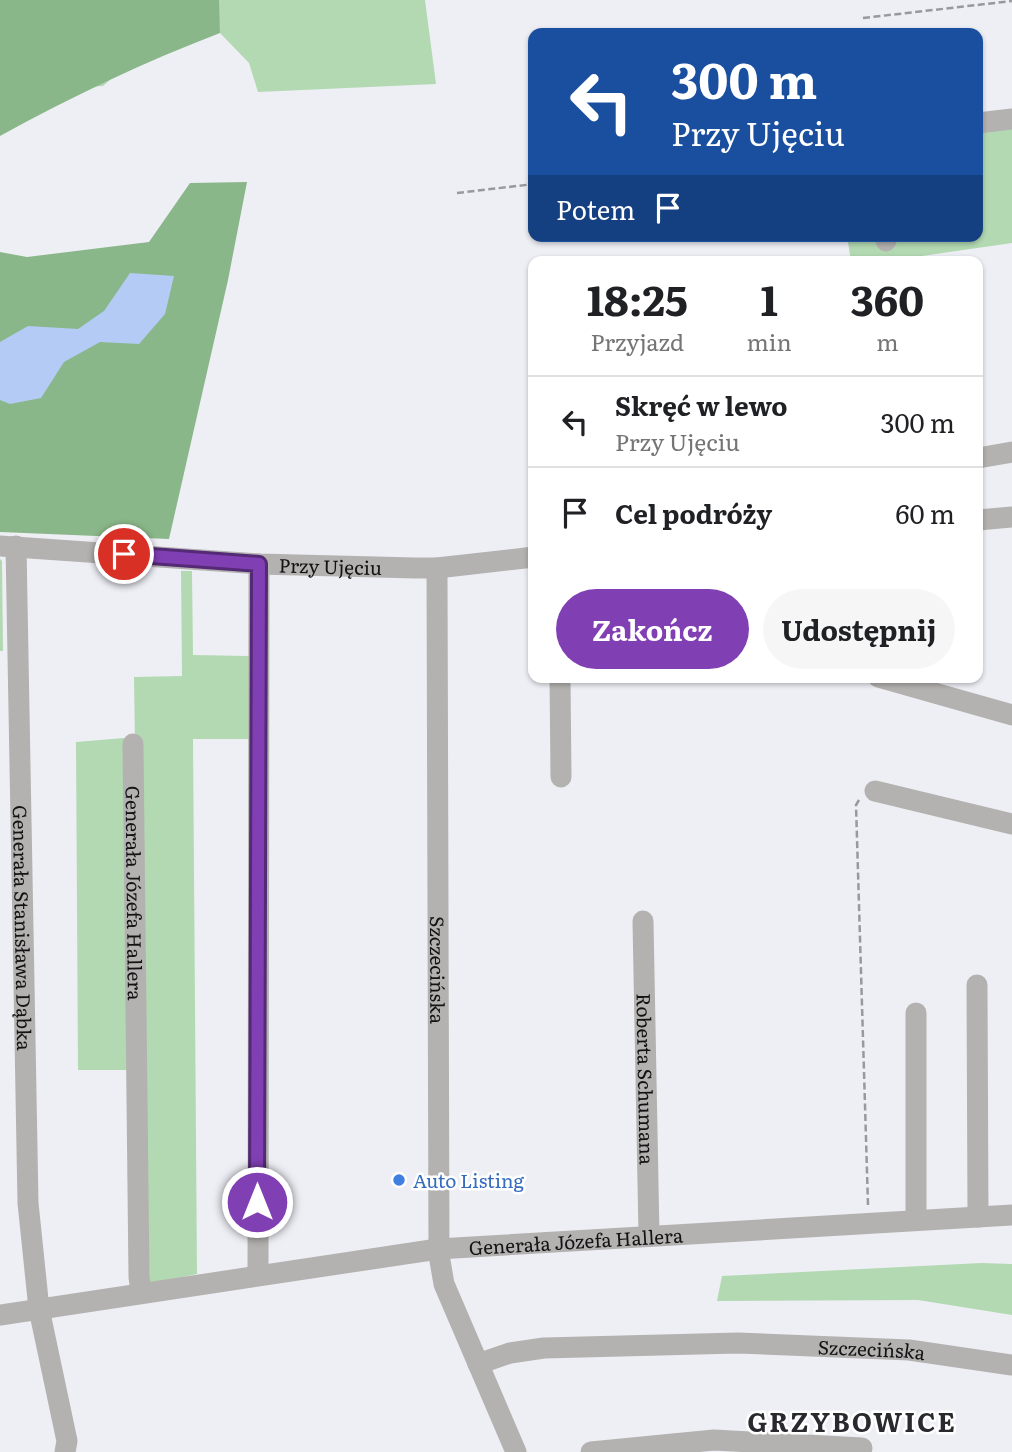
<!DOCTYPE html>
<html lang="pl">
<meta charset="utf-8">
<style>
:root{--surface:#fff;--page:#f6f6f6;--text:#202124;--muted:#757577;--line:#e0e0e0;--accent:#813fb4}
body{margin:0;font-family:Literata,serif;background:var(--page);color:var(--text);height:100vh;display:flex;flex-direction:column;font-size:26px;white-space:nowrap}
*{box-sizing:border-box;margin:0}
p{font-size:23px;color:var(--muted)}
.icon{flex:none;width:38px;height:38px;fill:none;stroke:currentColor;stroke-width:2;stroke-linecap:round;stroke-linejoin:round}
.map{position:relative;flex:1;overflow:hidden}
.details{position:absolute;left:528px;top:256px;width:455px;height:427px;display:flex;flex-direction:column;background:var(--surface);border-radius:14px;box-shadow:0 2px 5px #0004}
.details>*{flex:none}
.hud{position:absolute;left:528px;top:28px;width:455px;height:214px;border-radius:14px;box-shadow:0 2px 5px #0004;background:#1a4fa0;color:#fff;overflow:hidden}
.pin{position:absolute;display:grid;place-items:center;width:60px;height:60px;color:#fff;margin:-30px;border:4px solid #fff;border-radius:50%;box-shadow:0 2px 7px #0007}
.me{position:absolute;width:77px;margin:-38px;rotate:0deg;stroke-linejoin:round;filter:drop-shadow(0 0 5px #0008)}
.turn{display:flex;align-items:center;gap:24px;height:147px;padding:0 28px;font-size:32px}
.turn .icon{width:91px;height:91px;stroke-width:2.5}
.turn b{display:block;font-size:49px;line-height:60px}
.then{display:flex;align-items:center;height:66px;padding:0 28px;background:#0003;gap:14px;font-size:26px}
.eta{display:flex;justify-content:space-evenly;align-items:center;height:119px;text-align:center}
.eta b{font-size:42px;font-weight:700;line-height:49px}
.button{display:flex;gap:14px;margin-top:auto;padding:14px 28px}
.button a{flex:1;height:80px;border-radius:42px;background:var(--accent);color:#fff;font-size:28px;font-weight:700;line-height:80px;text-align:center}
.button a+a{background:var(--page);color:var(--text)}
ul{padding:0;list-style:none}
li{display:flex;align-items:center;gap:21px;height:91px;padding:0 28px;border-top:2px solid var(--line)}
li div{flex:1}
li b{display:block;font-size:26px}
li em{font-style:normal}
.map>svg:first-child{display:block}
.green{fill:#b3d9b2}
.forest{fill:#8ab789}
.water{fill:#b3cbf5}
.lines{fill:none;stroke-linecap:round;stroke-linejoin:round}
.path{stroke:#98989d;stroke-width:2.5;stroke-dasharray:7 3.5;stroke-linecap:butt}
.minor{stroke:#b4b2b0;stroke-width:21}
.route-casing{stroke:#542975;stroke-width:18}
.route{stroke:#813fb4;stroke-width:12}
.shop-dot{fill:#3f7fe0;stroke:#fff;stroke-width:2.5}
.labels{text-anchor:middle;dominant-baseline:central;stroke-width:5;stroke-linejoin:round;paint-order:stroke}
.street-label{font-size:19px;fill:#131315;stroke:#fff}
.shop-label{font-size:19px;fill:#366cbe;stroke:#fff;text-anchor:start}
.district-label{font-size:26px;font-weight:bold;letter-spacing:2px;fill:#29292e;stroke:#fff}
</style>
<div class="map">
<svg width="1012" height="1452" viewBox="0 0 1012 1452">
<rect width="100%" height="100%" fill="#eeeff5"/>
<path class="green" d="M112 0H425L436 84 258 92 249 63 220 33 218 11 155 40 103 86 67 88Z
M1012 124V243L887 261H851L847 236H978V129Z
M0 559 2 561 3 651H0Z
M181 571H192L193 655 249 656V739H193L197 1274 143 1285 134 677 182 676Z
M124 738 130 1070H78L76 742Z
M981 1263 1012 1264V1315L918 1300 717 1301 722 1276Z"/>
<path class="forest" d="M0 0H219L220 33C144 62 71 97 0 136Z
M247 182 228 280 169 539 0 532V252L27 257 149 242 190 183Z"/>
<path class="water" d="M130 273 174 276 165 314 139 344 100 342 64 362 41 398 10 404 0 400V342L28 326 78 329 104 311Z"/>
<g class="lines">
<path class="path" d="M863 18 1012 1
M457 193 534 184
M859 800 856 805 868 1205"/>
<g class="minor">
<path d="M978 123 1012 119"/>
<path d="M885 236 886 241"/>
<path d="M978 458 1012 452"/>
<path d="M978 520 1012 517"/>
<path id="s1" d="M0 546 259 564 415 568H437L534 557"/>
<path id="s2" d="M16 546 28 1203 39 1309 67 1441 65 1452"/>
<path id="s3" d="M437 568 439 1255 444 1284 516 1452"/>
<path d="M560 677 561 777"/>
<path d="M878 677 1012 715"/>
<path id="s4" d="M133 744 139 1277 141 1293"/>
<path d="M875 791 1012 824"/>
<path id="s5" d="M643 921 649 1235"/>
<path d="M977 985 978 1217"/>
<path d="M916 1013V1220"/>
<path d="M258 1275 259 564"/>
<path id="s6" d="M0 1315 438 1249 1012 1215"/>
<path id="s7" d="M478 1364 510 1353 544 1348 738 1343 909 1350 1012 1365"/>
<path d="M591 1452 714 1440 862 1448"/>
</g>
</g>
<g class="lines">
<g class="route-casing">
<path id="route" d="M124 554 259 564 257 1202"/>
</g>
<use href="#route" class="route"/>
</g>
<circle class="shop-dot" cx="399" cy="1180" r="7"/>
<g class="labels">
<g class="street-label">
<text stroke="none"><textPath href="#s1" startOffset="331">Przy Ujęciu</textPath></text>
<text stroke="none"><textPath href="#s4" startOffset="149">Generała Józefa Hallera</textPath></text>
<text stroke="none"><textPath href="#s2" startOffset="382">Generała Stanisława Dąbka</textPath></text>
<text stroke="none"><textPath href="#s3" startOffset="402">Szczecińska</textPath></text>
<text stroke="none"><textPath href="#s5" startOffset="158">Roberta Schumana</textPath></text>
<text stroke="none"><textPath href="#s6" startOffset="581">Generała Józefa Hallera</textPath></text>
<text stroke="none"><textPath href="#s7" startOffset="396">Szczecińska</textPath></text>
</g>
<g class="shop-label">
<text x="413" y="1180">Auto Listing</text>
</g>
<g class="district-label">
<text x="852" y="1420">GRZYBOWICE</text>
</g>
</g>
</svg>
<div class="pin" style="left:124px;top:554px;background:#d93025"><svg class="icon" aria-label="arrive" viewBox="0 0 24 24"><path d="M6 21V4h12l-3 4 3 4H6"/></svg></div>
<svg class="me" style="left:257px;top:1202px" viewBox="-20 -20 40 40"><circle r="17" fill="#813fb4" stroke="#fff" stroke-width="3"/><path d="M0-11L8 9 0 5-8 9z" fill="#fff"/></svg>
<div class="hud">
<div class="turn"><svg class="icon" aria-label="left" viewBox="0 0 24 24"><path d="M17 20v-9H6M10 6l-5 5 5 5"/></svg><div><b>300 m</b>Przy Ujęciu</div></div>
<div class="then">Potem<svg class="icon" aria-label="arrive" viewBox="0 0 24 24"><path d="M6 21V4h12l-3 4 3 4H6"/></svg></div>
</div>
<section class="details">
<div class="eta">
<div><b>18:25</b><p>Przyjazd</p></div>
<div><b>1</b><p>min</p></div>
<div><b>360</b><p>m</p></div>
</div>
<ul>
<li><svg class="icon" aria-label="left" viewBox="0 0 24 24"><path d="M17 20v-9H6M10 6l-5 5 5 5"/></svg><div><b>Skręć w lewo</b><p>Przy Ujęciu</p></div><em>300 m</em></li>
<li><svg class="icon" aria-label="arrive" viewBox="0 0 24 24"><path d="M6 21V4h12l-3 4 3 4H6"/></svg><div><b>Cel podróży</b></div><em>60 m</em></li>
</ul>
<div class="button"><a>Zakończ</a><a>Udostępnij</a></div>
</section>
</div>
